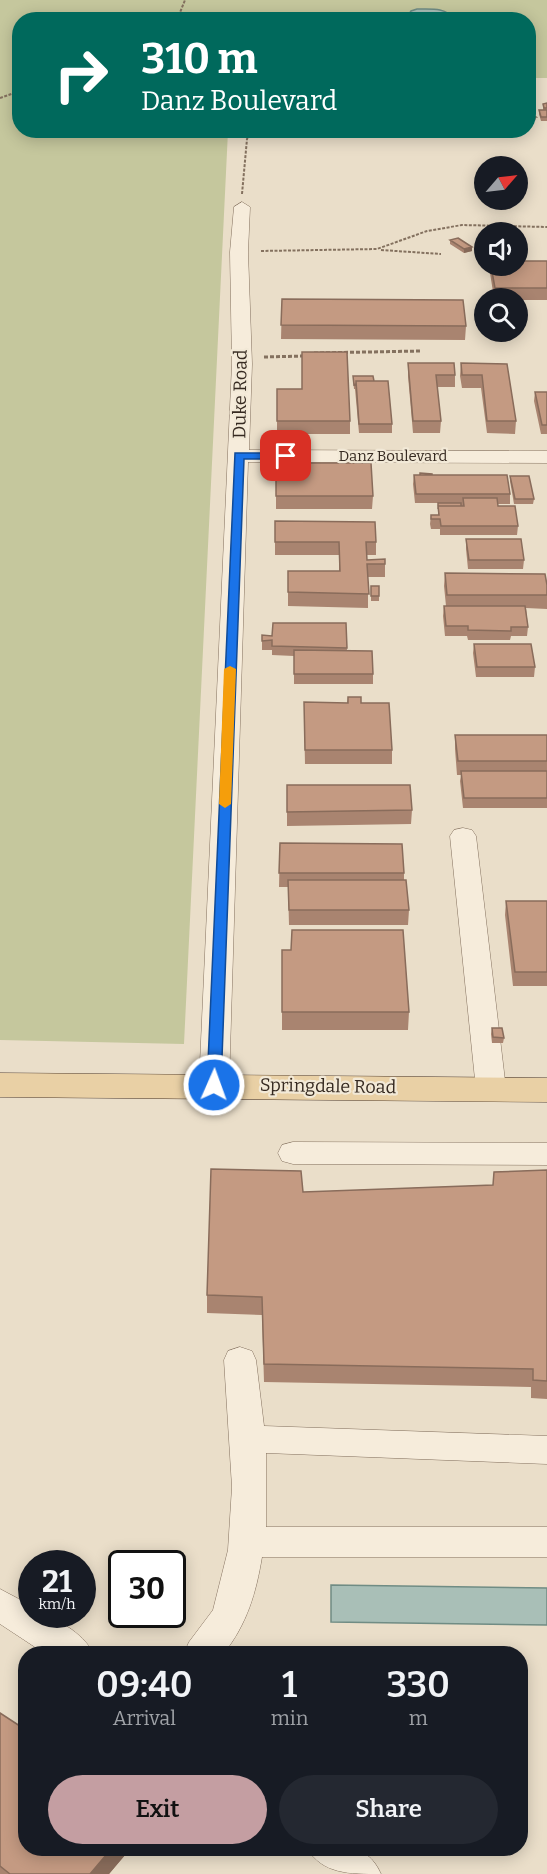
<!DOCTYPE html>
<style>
:root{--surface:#171b24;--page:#242831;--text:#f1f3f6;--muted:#9ea1a6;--accent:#c49ea2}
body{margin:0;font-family:Bitter,serif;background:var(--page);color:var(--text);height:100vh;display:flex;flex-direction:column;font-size:22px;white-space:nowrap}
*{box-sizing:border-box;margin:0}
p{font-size:20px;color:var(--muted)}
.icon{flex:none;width:33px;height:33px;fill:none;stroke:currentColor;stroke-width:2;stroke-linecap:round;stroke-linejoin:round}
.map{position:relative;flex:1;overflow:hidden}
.drawer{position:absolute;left:18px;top:1646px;width:510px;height:210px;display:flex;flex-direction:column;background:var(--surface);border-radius:24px;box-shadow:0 3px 15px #0003}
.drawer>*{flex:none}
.banner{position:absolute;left:12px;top:12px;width:524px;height:126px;border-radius:24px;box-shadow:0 3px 15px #0003;background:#00695c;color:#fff;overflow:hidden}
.needle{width:39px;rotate:62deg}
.buttons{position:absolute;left:474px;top:156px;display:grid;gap:12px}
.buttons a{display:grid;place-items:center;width:54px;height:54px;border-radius:50%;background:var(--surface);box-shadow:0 3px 15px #0003;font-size:30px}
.speed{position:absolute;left:18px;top:1550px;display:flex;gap:12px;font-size:30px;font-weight:700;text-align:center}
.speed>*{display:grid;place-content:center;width:78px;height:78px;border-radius:50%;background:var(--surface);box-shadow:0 3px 15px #0003;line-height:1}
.speed small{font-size:15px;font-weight:400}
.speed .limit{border:3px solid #111;border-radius:9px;background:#fff;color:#111}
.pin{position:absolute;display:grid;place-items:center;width:51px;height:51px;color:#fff;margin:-26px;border-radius:12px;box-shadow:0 3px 9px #0006}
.me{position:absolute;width:66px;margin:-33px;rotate:2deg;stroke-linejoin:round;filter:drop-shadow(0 0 4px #0008)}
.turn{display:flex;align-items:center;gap:21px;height:126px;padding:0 30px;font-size:27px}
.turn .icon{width:78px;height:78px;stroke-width:2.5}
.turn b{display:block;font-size:42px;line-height:51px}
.eta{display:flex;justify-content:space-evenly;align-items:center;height:102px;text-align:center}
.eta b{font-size:36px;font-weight:600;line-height:42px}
.button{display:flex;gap:12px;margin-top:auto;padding:12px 30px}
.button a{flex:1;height:69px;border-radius:36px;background:var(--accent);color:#111;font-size:24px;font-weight:600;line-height:69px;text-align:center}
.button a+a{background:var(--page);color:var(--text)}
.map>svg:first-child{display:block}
.green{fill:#c5c79d}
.water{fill:#a9bfb7;stroke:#708c84;stroke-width:1.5}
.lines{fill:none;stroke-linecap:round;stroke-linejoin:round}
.minor-casing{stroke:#84715f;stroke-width:1}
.major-casing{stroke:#534033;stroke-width:1}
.path-far1{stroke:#84715f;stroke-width:2;stroke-dasharray:3 1.5;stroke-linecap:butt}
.path{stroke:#84715f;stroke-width:3;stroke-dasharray:4 2;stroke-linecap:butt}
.minor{fill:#f6ecdb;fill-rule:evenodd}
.major{fill:#e9d0a5;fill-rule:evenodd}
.wall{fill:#a98470}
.shaded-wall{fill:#896c5b}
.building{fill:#c49a82;stroke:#896c5b;stroke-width:1.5}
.route{fill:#1a73e8;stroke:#114b97;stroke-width:1.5}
.slow{fill:#f59e0b}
.labels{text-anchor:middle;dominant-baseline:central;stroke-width:4.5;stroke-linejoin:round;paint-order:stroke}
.far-street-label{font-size:15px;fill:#362a21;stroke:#f2e9d7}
.street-label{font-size:18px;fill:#362a21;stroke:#f2e9d7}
</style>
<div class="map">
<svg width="547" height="1874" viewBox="0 0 547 1874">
<rect width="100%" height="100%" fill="#eadec9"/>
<path class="green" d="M0 0H547V78H528V20H20V130L228 131 184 1044 0 1040Z"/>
<path class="water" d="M417 9C430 9 447 7 453 19H406L411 11Z
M331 1585 547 1588V1625L331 1622Z"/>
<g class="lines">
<g class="minor-casing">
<path id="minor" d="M242 202 250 207 248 252 252 364 249 450 547 451V463L248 462 229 1085 224 1092 214 1095 204 1092 199 1085 232 364 230 252 234 207Z
M463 828 472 830 476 836 506 1089 501 1096 491 1099 481 1096 476 1089 450 836 454 830Z
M293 1142 547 1143V1165L293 1164 282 1161 278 1153 282 1145Z
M240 1347 252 1351 256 1360 264 1426 547 1436V1464L266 1453V1527H547V1557H262C256 1593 247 1624 224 1653H184L189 1642 213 1610 228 1550 232 1487 224 1360 228 1351Z
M0 1589 32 1606V1614C53 1614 84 1634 93 1653H44L0 1624Z
M307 1848C339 1848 366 1840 381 1874 349 1874 322 1874 307 1848Z"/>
</g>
<g class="major-casing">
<path id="major" d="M0 1073 547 1078V1102L0 1097Z"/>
</g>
<path class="path-far1" d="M177 20 185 0
M0 98 20 91
M242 194 247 139 249 134 256 130
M381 250 441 254
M261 251 377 249 427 231 462 225 547 227"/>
<path class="path" d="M314 353 421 351
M264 357 304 356"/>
<use href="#minor" class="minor"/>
<use href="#major" class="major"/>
</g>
<path class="wall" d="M547 103V121H541L539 114V110H543V104Z
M484 239V249L479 247V243Z
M450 240 472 247V251L464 253 450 244Z
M547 261V300H518V298H494L490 273V266Z
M282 299 466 326 465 340 281 339Z
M408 363 455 375V387H437L441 421 440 433H413L408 376Z
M461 363 507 364 516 421 515 434 487 433 481 388H462L460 376Z
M353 376 374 381 392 424V433H359L355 389H354Z
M277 389 350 421V434H277Z
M535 392H547V434H541L534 401Z
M276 463 373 496 372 509H276Z
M414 475H432L510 494V504H497L498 506 518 526 517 535H440V529H431L430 524 431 515H438V503H415L413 484Z
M510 476 534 499 533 504H514L510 481Z
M275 521 376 542V555H367V560L385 564V577H368V608L288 606V571H339V555H275Z
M466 539 524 560 523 569H468L466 549Z
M445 573 547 585V609L526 608 528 627 527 636H511L510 640H468L467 636H445L443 616 444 606H446L444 586Z
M371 586H379V601H371Z
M346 623 347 651 373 674V684H294V656L272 655V650H262V635L272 636Z
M474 644 535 667 534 677H476L473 653Z
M348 697 361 703 392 750V764H305L304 716 347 703Z
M455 735H547V808H463L460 781 461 775H457L455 749Z
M287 785 412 810 411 824 287 826Z
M280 843 404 873V880L409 910 408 925H289L288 887H279Z
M506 901H547V986H513L505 915Z
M282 950 409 1012 408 1030H282Z
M492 1028 504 1038 503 1043H492L491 1034Z
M547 1170V1399L531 1398V1387L264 1382 262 1315 207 1313V1295L303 1192 493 1185 494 1172Z
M0 1713 26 1848H131L109 1874H0Z"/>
<path class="shaded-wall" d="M536 117 535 121 528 122V118Z
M472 247V251L464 253V249Z
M112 1848H131L109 1874H90Z"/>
<path class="building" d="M547 103V108H544L543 104Z
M528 109H533L534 113H528Z
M539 110H547V117H541Z
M528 114H531L536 117 528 118Z
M458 238 472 247 464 249 450 240Z
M484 239V244L479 243Z
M518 261H547V288H495L491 266H518Z
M282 299 463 300 466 326 281 325Z
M302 352H347L350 421H277V389H302Z
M408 363H454L455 375H436L441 421H413Z
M461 363 507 364 516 421H487L482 375H462Z
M353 376H373L374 381H356V384L354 385Z
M356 381H388L392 424H359Z
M535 392H547V425H542Z
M276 463H371L373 496H276Z
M420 473 432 474V475H420Z
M414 475H507L510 494H416Z
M510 476H529L534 499H515Z
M463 498H497L498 506H515L518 526H441L440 519H431V515H439L438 506H464Z
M438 503H461V506H438V509Z
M275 521 375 522 376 542H366L367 560 385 559V564H367L369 594 288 592V571H340L339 542H275Z
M466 539H521L524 560H469Z
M445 573 545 574 547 585V595H447Z
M371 586H379V596H371Z
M444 606H525L528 627H511V631L468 630V626H446Z
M273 623H346L347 648 272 646V640L262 641V635L272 636Z
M474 644H531L535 667H477Z
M294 650 372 651 373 674H294Z
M348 697H361V703H389L392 750H305L304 702 348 703Z
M455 735H547V761H458Z
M461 771H547V798H464Z
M287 785H410L412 810 287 812Z
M280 843 402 844 404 873H279Z
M288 880H406L409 910H289Z
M506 901H547V972H515Z
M292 930H403L409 1012H282V950H291Z
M492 1028H502L504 1038 493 1037Z
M211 1169 301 1171 303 1192 493 1185 494 1172 547 1170V1381L533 1380V1369L264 1364 262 1297 207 1295Z
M0 1713 26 1730V1848H112L90 1874H10L0 1866Z"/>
<path class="route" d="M235 453H286L291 456 286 459H244L221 1085 214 1090 207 1085Z"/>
<path class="slow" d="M230 666 236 669 231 804 225 808 219 804 224 669Z"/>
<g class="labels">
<g class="far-street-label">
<text x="393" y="456">Danz Boulevard</text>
</g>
<g class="street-label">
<text transform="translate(240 394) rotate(-89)">Duke Road</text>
<text transform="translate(328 1086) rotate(1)">Springdale Road</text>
</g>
</g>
</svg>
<div class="buttons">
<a><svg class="needle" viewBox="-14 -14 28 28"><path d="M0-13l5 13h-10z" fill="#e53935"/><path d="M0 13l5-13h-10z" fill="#9ea1a6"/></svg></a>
<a><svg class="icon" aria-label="sound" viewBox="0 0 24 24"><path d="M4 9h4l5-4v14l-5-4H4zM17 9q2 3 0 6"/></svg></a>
<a><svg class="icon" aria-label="search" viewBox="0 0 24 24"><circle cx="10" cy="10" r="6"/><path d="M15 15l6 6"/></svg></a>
</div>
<div class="speed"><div>21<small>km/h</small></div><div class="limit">30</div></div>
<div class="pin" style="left:286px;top:456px;background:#d93025"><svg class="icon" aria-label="arrive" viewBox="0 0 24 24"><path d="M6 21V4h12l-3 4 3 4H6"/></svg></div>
<svg class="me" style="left:214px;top:1085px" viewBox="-20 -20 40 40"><circle r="17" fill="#1a73e8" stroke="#fff" stroke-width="3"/><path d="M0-11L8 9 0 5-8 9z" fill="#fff"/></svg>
<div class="banner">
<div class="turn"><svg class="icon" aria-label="right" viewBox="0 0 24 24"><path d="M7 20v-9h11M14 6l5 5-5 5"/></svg><div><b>310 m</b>Danz Boulevard</div></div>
</div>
<section class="drawer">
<div class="eta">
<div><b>09:40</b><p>Arrival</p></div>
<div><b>1</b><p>min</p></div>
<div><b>330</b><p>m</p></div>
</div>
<div class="button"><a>Exit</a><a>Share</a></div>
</section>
</div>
